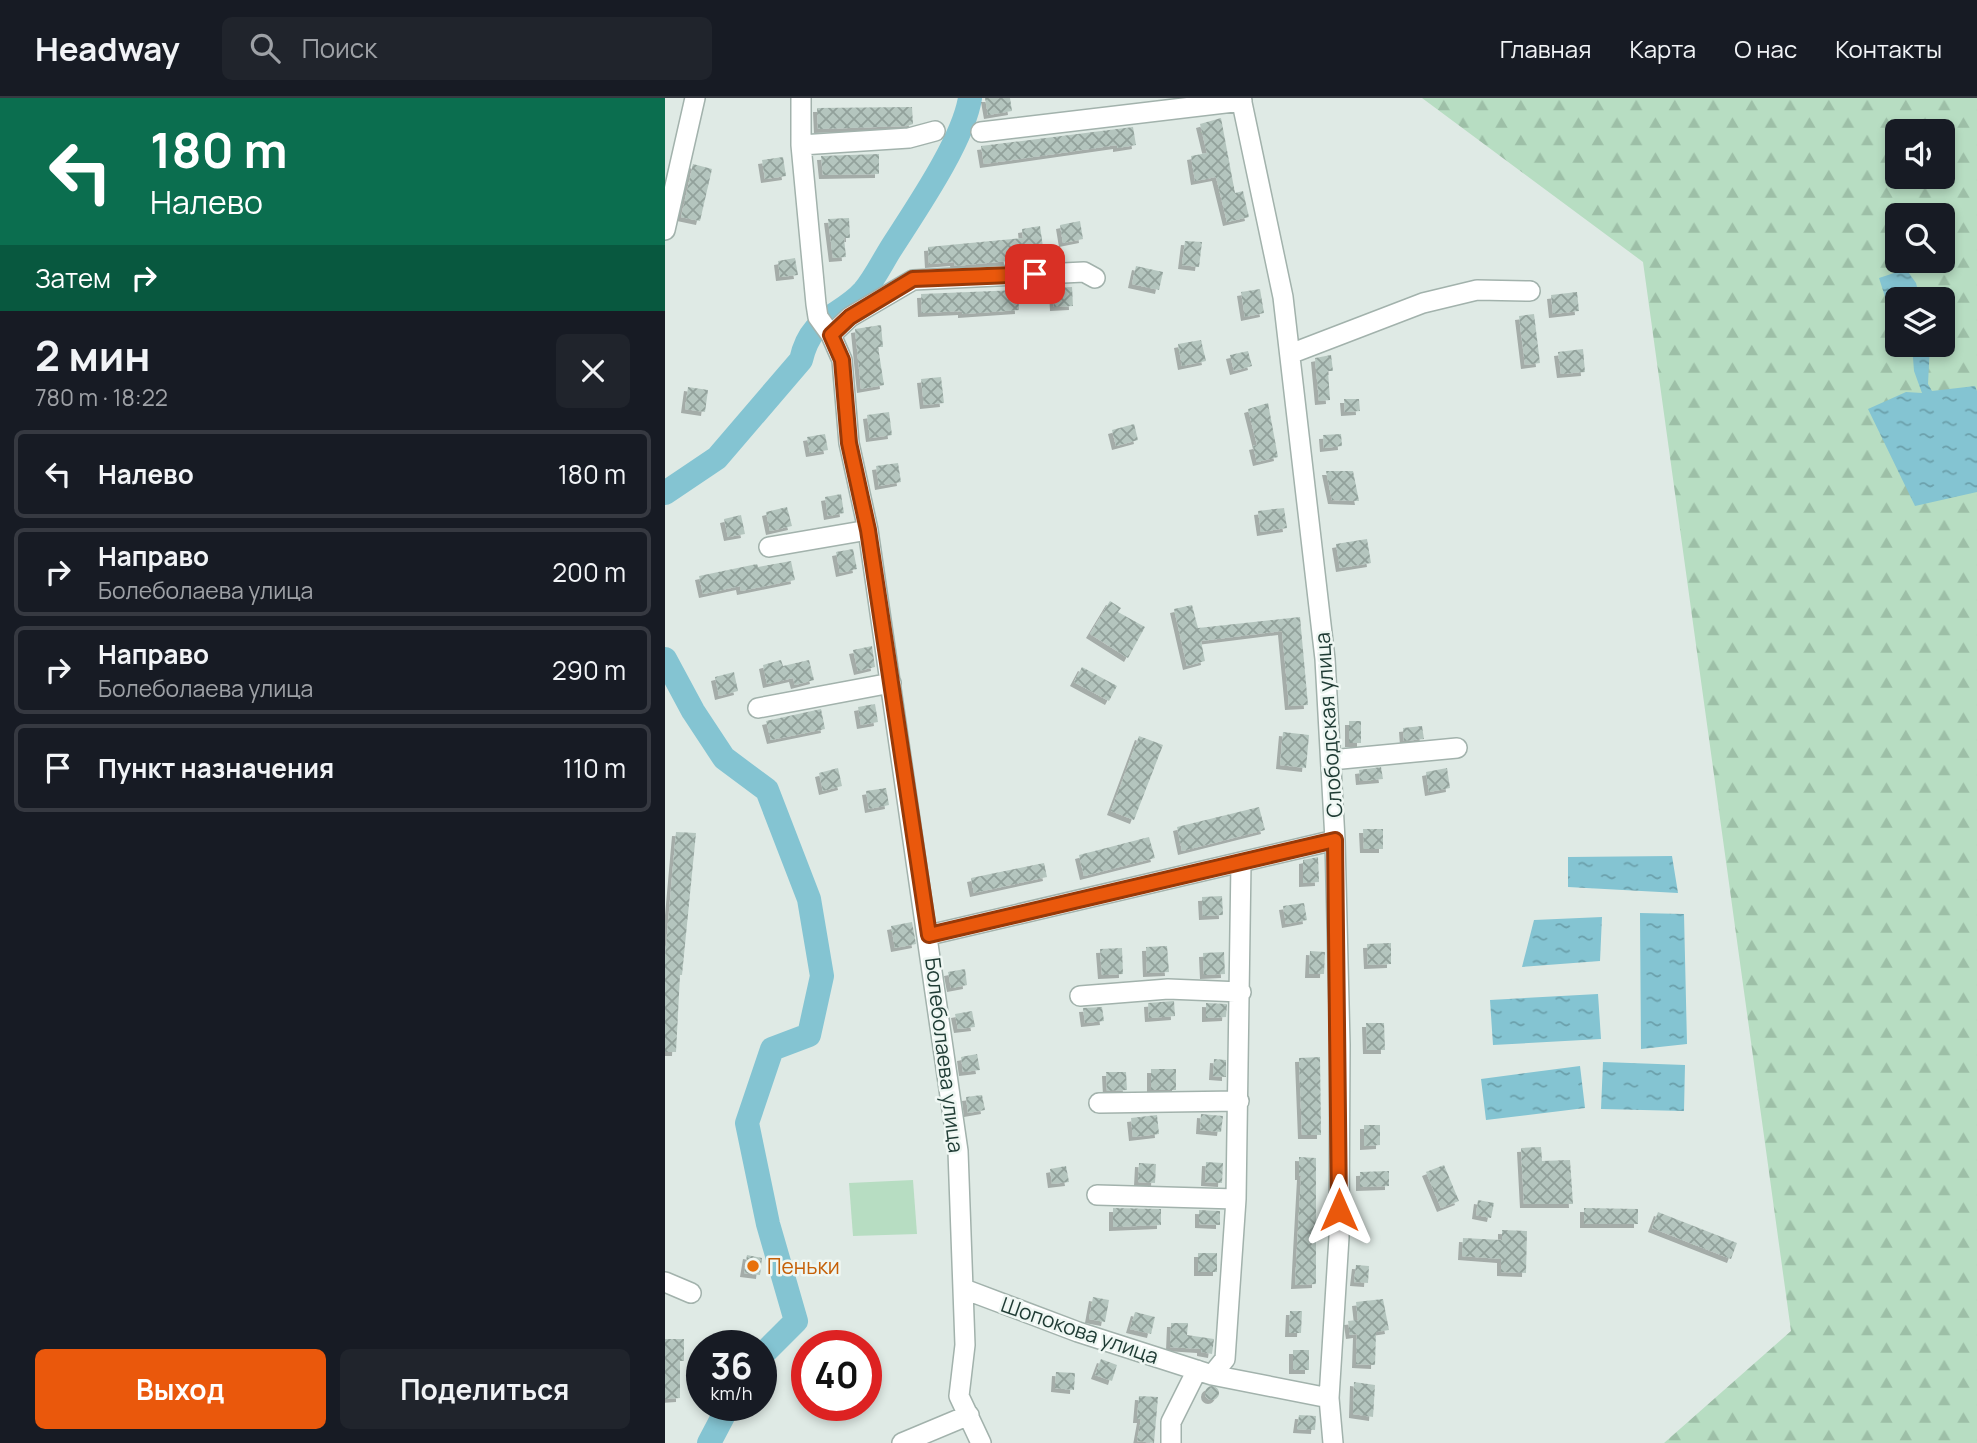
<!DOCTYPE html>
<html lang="ru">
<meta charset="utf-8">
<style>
:root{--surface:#171b24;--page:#20242c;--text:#f1f3f6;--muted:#9ea1a6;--line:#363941;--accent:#ea580c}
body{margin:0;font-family:Manrope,sans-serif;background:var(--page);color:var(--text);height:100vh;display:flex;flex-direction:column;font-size:26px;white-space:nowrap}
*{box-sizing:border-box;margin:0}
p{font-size:23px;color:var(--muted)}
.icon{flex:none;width:38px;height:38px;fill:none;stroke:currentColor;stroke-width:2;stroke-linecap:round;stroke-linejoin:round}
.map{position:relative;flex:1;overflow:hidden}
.drawer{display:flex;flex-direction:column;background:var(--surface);width:665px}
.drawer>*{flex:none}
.banner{background:#0b6e4f;color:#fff;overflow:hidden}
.fabs{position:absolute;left:1220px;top:21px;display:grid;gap:14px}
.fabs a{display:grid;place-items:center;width:70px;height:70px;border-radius:10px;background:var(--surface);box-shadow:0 4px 10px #0003;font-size:35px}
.speed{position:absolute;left:21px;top:1232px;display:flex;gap:14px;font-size:35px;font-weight:700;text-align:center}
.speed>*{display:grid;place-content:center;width:91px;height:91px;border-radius:50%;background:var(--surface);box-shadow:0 4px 10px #0003;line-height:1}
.speed small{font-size:18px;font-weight:400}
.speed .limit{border:10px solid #d22;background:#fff;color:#111}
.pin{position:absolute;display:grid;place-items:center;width:60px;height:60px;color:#fff;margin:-30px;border-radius:14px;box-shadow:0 4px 10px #0006}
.me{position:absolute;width:77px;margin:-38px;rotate:0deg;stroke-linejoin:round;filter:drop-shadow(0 0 5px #0008)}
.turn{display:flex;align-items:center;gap:24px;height:147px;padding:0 35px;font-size:32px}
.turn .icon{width:91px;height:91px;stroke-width:2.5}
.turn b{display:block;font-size:49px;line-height:60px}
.then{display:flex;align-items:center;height:66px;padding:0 35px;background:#0003;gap:14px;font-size:26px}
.round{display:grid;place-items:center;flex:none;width:74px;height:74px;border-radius:10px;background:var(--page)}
.headline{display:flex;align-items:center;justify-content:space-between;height:119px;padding:0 35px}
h1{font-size:42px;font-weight:700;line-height:52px}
.action{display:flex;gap:14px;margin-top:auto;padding:14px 35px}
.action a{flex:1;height:80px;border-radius:10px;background:var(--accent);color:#fff;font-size:28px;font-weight:700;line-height:80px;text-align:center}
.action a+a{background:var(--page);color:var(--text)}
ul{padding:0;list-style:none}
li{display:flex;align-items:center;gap:21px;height:88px;margin:0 14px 10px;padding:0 21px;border:4px solid var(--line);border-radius:10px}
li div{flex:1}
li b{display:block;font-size:26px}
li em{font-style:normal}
header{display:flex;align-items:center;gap:42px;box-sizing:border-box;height:98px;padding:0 35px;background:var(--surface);border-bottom:2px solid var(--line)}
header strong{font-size:33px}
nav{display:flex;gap:38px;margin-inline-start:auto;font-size:24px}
.search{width:490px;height:63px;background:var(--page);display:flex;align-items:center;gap:18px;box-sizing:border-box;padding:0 24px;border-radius:10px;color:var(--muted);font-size:26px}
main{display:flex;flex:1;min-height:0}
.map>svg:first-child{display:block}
.forest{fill:url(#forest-firs);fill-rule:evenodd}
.garden{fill:#b7ddc2}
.water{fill:url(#water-ripples)}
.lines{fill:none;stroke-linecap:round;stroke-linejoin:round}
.river{stroke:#84c4d2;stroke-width:24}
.building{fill:url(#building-cross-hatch);filter:url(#shadow)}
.minor-casing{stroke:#a2b2ac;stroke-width:22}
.minor{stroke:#fff;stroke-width:19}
.route-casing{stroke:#983908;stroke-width:18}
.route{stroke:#ea580c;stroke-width:12}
.food-dot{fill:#e8710a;stroke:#eff7f3;stroke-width:2.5}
.labels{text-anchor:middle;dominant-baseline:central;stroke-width:5;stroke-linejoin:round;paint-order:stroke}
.street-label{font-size:21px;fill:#1f3b34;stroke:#eff7f3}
.food-label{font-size:21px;fill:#c56008;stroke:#eff7f3;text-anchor:start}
</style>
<header>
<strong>Headway</strong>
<div class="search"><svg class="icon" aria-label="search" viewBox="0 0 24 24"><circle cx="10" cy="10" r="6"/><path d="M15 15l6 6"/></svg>Поиск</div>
<nav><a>Главная</a><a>Карта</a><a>О нас</a><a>Контакты</a></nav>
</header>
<main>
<section class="drawer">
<div class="banner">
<div class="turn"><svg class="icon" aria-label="left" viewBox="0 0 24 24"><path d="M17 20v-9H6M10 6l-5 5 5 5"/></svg><div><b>180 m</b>Налево</div></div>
<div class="then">Затем<svg class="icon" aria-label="right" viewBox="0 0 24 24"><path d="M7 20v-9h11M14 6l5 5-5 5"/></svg></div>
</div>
<div class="headline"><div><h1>2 мин</h1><p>780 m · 18:22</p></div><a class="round"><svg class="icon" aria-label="close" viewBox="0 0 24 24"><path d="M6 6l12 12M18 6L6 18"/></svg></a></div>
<ul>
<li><svg class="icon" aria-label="left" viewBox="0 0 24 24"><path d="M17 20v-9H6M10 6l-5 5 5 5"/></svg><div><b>Налево</b></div><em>180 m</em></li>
<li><svg class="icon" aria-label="right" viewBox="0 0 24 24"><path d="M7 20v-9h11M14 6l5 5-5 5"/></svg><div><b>Направо</b><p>Болеболаева улица</p></div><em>200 m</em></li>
<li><svg class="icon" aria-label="right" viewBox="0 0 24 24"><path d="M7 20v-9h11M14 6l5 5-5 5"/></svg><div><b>Направо</b><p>Болеболаева улица</p></div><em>290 m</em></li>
<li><svg class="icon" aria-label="arrive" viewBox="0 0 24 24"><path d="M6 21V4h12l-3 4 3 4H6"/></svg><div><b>Пункт назначения</b></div><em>110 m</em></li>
</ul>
<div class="action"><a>Выход</a><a>Поделиться</a></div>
</section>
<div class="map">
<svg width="1312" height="1345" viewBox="0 0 1312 1345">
<defs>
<pattern id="forest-firs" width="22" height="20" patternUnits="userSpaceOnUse" patternTransform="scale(1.75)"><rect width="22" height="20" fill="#b7ddc2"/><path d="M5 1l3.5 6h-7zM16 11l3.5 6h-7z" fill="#9dbfa7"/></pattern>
<pattern id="water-ripples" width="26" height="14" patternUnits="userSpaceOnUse" patternTransform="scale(1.75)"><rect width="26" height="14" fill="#84c4d2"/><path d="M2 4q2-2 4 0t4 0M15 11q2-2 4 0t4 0" fill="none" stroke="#6ba0ab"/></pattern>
<pattern id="building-cross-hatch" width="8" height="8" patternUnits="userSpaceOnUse" patternTransform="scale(1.75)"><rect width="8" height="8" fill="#b4c5be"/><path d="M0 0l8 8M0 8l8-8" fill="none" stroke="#92a19b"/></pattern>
<filter id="shadow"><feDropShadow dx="-4" dy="4" stdDeviation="0" flood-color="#0004"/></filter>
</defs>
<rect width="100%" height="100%" fill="#dfeae5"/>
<path class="forest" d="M757 0H1312V1345H999L1126 1233 978 164ZM1232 33H1278V79H1232ZM1232 117H1278V163H1232ZM1232 201H1278V247H1232Z"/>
<path class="garden" d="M248 1082 252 1136 188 1138 184 1085Z"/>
<path class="water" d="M1241 171 1251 185 1255 201H1232L1231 233 1214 180Z
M1247 247H1265L1263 286 1267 293 1310 288 1312 293V394L1250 408 1203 311 1241 294 1257 295 1249 273Z
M1007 758 1013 795 903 789V759Z
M975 815 1019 816 1022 946 976 951Z
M937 819 935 863 857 869 869 822Z
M933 896 936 941 828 947 825 902Z
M938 964 1020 967 1019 1013 936 1011Z
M915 968 920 1010 821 1022 816 981Z"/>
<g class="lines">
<path class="river" d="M0 395 52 360 136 262C146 217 174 221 199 193 209 181 217 165 225 152 249 114 298 44 305 0
M0 561 28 613 59 660 102 692 144 801 157 878 144 937 107 951 82 1025 103 1126 131 1223 96 1258
M44 1345 64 1307"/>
</g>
<path class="building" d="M320 0H345L347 13 323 17Z
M247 9 248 26 242 28 153 31 152 10Z
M556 20 570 95 578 93 584 119 562 124 551 79 530 83 526 58 542 55 535 26Z
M468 29 471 47 452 50V47L319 66 316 48Z
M214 56V76L158 77 156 58Z
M118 59 121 78 100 81 97 62Z
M28 66 47 71 35 123 16 119Z
M184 120 185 140H179L181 159 168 160 163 121Z
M415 123 418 141 398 145 395 127Z
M375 128 378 149 342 154 343 163 290 168 289 164 264 166 263 149 358 140 357 131Z
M520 143 537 144 534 169 517 167Z
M130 160 133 177 115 179 113 163Z
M471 168 498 174 494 192 467 186Z
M407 189 408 208 389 209 388 190Z
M595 191 599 215 580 219 576 194Z
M353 192 354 212 297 216V213L257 215 256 196Z
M912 194 914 213 888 216 886 197Z
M869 216 875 265 860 267 854 218Z
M216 227 218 249H213L219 287 196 291 190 231Z
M536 242 541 263 517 268 513 246Z
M918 251 920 274 896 276 893 254Z
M583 253 587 268 569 273 565 257Z
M666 257 668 273H663L665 302 654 303 650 260Z
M276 279 279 305 259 307 256 281Z
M23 289 43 292 40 314 20 311Z
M679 301H694L695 313 680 314Z
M603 305 613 359 592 364 588 348 592 347 583 311Z
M224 314 227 337 205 340 202 317Z
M469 326 473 342 451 348 447 332Z
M160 336 163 352 145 355 142 339Z
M676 336 677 348 659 350 658 337Z
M233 365 236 384 214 388 211 368Z
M661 373H688L694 403 667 402Z
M176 396 179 415 163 418 160 399Z
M122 409 127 428 105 433 101 414Z
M619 410 622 430 596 434 593 413Z
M76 417 80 436 63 439 59 421Z
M702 441 706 465 675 470 671 446Z
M188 451 192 471 175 475 171 454Z
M126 463 130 482 76 493 75 488 38 496 34 478 92 466 93 469Z
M445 503 456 510 453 514 480 529 463 560 425 536Z
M527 507 533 530 635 519 643 607 624 608 617 533 536 543 540 563 522 568 509 511Z
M207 548 210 569 193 573 188 552Z
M116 562 118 568 144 562 149 582 130 587 128 580 102 586 98 567Z
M417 569 452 588 444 603 409 584Z
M69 574 73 593 54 598 50 579Z
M210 606 213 624 196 627 193 609Z
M156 611 160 631 106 642 101 623Z
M684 623H696V645H684Z
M757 628 759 641 739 643 738 630Z
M618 634 644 637 641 670 615 667Z
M474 638 498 647 469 722 446 713Z
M716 669 718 681 695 683 694 672Z
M173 670 177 688 158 693 154 675Z
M782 670 785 690 764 694 761 674Z
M221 690 224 707 204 711 201 693Z
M594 709 600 732 517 753 512 729Z
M698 731H718V751H699Z
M11 734 31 735 17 877H15L11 954H0V859Z
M484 739 490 760 419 778 414 757Z
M653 759 654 784 638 785V762Z
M379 765 382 779 309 795 306 780Z
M557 798 558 817 538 818 537 799Z
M639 805 642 822 621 826 618 808Z
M247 824 251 846 230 850 226 828Z
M726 845V866L703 867 702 846Z
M502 848 504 874 482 875 481 849Z
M457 850 458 876 437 877 435 851Z
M645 853 660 854 659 876H644Z
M559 854 560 876 539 877 538 855Z
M300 871 302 887 286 890 283 874Z
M509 903 510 918 484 920 483 905Z
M541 905 562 906 561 919 541 920Z
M437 909 439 923 420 925 418 910Z
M307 913 310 929 293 931 290 916Z
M701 925H719L720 952H702Z
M312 956 315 972 298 974 296 959Z
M655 959 656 1037H637L634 960Z
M549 961 561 962V979L548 978Z
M486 971H511V992H486Z
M441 974H461L462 992 442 993Z
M317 997 320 1012 303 1015 301 999Z
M536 1016 558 1018 556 1034 535 1032Z
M492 1017 494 1036 468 1039 466 1020Z
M699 1027H715V1047L699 1048Z
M876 1049 877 1063 905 1062 908 1106H859L856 1050Z
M634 1059 651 1060V1186L630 1187 636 1078H634Z
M541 1064 558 1065 557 1085 540 1084Z
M474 1065 491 1066 490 1085 473 1084Z
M779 1067 794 1103 776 1110 761 1074Z
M401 1068 404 1084 387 1086 385 1071Z
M724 1073V1088L695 1089V1074Z
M813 1102 829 1105 826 1120 811 1117Z
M448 1110 496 1111V1127L448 1129Z
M919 1110 973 1111V1126H919Z
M534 1112 555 1113V1127L534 1126Z
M993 1114 1072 1145 1066 1161 987 1130Z
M837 1132 862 1133 861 1175 836 1174V1161L797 1158 798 1140 837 1142Z
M533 1155H552V1174H533Z
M82 1157 97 1160 95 1177 79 1175Z
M691 1167 704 1168 703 1185 689 1184Z
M428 1199 444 1202 440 1224 424 1221Z
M718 1201 724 1232 711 1234 710 1267 691 1266 692 1236 685 1237 683 1223 693 1222 691 1204Z
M625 1213H637L636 1235H624Z
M470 1214 490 1219 486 1236 465 1231Z
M506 1225H523L522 1237 549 1241 547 1256 536 1254V1251L505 1249Z
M0 1241H19V1263H15V1300L0 1301Z
M628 1252H644V1272H628Z
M436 1261 452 1267 447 1283 430 1277Z
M391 1274 410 1275 409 1292 390 1290Z
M689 1284 710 1287 708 1319 688 1316Z
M540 1295a7 7 0 1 1 14 0a7 7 0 1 1-14 0Z
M474 1298 493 1299 489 1345 472 1343 476 1321H472Z
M634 1317 651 1318 650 1332 632 1331Z"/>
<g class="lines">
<g class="minor-casing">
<path id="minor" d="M136 0V47L151 206 153 219 166 237 177 262 184 345 203 432 293 1053 300 1247 294 1298 316 1345
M576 0 618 199 660 561 670 742 675 947 674 1139 664 1300 668 1345
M316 34 577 3
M136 47 244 40 270 33
M0 132 30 0
M166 237 185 219 248 182 419 174 430 180
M625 256 758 205 812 192 865 193
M104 449 203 432
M93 610 226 585
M666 662 792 650
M264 837 670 742
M415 898 503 891 576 894
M434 1005 574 1003
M432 1097 571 1101
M0 1184 26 1195
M299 1191 413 1234 547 1277 664 1300
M547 1277 560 1261 571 1101 576 764
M237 1345 304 1317
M506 1345V1324L532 1272"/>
</g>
<use href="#minor" class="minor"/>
</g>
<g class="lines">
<g class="route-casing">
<path id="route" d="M370 176 248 181 185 219 166 237 177 262 184 345 203 432 264 837 670 742 674 1112"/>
</g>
<use href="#route" class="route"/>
</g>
<circle class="food-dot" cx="88" cy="1168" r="7"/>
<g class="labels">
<g class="street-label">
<text transform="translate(663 627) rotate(-94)">Слободская улица</text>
<text transform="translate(280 957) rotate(83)">Болеболаева улица</text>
<text transform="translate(415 1232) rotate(19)">Шопокова улица</text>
</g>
<g class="food-label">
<text x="102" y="1168">Пеньки</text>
</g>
</g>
</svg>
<div class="fabs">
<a><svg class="icon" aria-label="sound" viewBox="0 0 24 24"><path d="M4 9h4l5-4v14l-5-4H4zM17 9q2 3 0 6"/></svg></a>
<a><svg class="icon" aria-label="search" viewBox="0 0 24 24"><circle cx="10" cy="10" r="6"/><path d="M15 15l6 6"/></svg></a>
<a><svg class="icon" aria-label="layers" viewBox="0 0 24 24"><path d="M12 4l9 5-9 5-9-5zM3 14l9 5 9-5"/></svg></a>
</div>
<div class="speed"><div>36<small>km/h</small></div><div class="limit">40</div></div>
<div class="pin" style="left:370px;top:176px;background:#d93025"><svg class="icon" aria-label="arrive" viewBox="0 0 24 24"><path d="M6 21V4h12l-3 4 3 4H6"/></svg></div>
<svg class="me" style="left:674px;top:1112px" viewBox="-20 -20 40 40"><path d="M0-17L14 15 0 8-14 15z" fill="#ea580c" stroke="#fff" stroke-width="4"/></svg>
</div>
</main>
